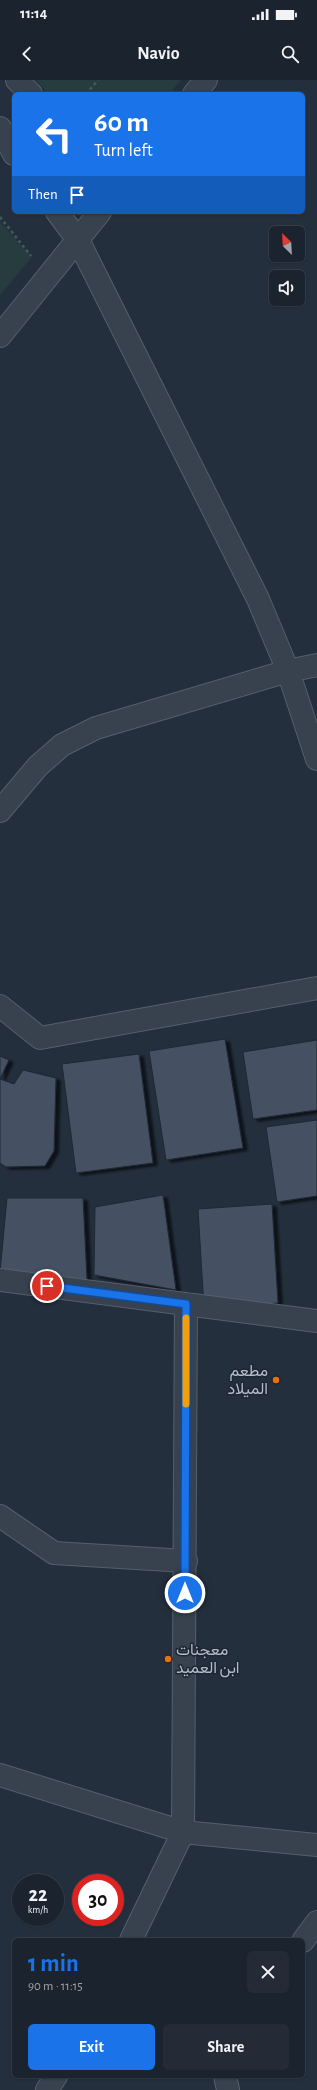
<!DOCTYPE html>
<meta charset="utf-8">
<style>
:root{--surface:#1b232e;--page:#242b36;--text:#f1f3f6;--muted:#a0a4aa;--line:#39404a;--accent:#1a73e8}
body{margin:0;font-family:"Alegreya Sans",Vazirmatn,sans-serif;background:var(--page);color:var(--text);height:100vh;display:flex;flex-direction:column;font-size:15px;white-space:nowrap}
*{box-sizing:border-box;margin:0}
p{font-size:13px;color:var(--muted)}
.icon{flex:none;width:22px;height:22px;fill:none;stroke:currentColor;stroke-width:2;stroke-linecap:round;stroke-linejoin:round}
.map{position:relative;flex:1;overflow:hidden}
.sheet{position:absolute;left:12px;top:1858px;width:293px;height:140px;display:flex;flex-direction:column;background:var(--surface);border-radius:6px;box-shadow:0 1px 3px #0004,0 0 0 1px var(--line)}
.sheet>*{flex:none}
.top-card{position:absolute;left:12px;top:12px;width:293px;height:122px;border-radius:6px;box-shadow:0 1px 3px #0004,0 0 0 1px var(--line);background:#1a73e8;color:#fff;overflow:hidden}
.needle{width:26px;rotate:336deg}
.buttons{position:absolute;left:269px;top:146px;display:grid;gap:8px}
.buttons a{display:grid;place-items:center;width:36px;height:36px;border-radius:6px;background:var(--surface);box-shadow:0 1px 3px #0004,0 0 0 1px var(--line);font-size:20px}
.speed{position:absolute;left:12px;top:1794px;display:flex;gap:8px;font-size:20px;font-weight:700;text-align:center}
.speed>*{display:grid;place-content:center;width:52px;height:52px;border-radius:50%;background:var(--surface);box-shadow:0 1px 3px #0004,0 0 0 1px var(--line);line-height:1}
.speed small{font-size:10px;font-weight:400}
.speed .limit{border:6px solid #d22;background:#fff;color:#111}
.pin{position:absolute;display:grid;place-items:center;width:34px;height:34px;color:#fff;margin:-17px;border:2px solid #fff;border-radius:50%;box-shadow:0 1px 4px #0007}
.me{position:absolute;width:44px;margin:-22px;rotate:0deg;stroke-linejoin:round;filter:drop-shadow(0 0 3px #0008)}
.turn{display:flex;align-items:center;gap:14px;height:84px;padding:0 16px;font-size:18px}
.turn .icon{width:52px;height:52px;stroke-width:2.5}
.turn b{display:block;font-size:28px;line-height:34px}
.then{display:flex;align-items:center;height:38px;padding:0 16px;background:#0003;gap:8px;font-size:15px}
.round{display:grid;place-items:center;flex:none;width:42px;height:42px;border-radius:6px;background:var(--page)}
.head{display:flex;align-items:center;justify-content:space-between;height:68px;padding:0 16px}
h1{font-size:24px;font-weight:700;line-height:30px;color:var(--accent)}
.primary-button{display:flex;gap:8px;margin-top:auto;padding:8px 16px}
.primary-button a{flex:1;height:46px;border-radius:6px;background:var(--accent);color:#fff;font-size:16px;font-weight:700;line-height:46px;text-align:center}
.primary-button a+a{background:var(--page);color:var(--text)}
.status{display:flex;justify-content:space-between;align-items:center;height:28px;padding:0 20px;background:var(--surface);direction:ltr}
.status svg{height:11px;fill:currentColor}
header{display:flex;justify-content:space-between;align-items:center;height:52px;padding:0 16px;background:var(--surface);font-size:18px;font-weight:700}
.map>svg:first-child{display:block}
.green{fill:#263c3f}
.building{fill:#455162;stroke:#1f2835;filter:url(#shadow)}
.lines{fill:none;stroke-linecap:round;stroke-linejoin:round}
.minor-casing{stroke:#565f6c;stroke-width:24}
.path{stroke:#44595c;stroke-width:2.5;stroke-dasharray:3 3;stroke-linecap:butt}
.minor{stroke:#38414e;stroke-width:22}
.route-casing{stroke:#114b97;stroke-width:10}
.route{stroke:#1a73e8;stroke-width:7}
.slow{stroke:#f59e0b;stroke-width:7}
.food-dot{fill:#e8710a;stroke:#1d2633;stroke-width:1.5}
.labels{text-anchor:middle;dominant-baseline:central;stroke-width:3;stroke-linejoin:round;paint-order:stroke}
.poi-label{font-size:16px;fill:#b4bcc9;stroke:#1d2633;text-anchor:end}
</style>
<div class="status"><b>11:14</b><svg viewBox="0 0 49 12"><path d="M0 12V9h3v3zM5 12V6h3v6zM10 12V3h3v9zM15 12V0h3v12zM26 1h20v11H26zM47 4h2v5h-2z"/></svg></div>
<header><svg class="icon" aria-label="back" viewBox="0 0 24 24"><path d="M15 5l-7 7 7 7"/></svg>Navio<svg class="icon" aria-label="search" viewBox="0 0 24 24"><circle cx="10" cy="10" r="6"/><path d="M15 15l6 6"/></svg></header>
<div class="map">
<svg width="317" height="2010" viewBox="0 0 317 2010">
<defs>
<filter id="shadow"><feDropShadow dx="4.5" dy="2.5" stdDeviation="1" flood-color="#0009"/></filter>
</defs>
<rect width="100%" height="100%" fill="#242f3e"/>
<path class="green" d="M36 0H181L169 14H48Z
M0 142 32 177 0 215Z"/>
<path class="building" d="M225 959 243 1068 166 1080 149 971Z
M317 960V1030L253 1039 243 972Z
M139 974 153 1083 76 1093 62 984Z
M0 976 9 980 0 999 14 1004 23 990 56 998 54 1071 45 1086 6 1087 0 1083Z
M317 1040V1116L277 1122 266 1047Z
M163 1115 176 1210 94 1195 95 1127Z
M7 1118H83L87 1200 0 1192Z
M272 1124 278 1223 204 1228 198 1129Z"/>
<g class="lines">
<g class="minor-casing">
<path id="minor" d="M17 0 31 14
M194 14 206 0
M0 48 14 74
M57 132 78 160 258 519 288 591 317 679
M0 256 100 132
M0 731 38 686 62 665 96 648 288 591 317 585
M0 926 40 958 317 908
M0 1200 317 1241
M0 1436 54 1473 186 1481
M0 1695 183 1752 317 1765
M131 1860 183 1752 186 1224
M303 1861 317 1842
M225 1996 228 2010
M47 2010 56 1996"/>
</g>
<path class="path" d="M86 14 98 0
M0 137 31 176"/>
<use href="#minor" class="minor"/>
</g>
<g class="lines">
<g class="route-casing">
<path id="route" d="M47 1206 186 1224 185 1513"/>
</g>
<use href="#route" class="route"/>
<path class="slow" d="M186 1324V1238"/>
</g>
<g class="food-dot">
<circle cx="276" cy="1300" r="4"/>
<circle cx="168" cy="1579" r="4"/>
</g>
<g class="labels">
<g class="poi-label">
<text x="268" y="1291">مطعم<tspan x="268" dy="18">الميلاد</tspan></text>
<text x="176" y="1570" text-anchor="start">معجنات<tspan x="176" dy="18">ابن العميد</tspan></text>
</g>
</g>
</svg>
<div class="buttons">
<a><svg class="needle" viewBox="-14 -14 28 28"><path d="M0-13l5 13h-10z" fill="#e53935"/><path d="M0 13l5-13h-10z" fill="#a0a4aa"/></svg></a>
<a><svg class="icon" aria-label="sound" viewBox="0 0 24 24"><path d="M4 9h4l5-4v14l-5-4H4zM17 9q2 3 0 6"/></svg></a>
</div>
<div class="speed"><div>22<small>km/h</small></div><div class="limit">30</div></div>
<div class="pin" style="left:47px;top:1206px;background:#d93025"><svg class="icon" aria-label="arrive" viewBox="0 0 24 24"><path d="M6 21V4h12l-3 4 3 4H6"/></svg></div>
<svg class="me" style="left:185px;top:1513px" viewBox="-20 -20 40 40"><circle r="17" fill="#1a73e8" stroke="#fff" stroke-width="3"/><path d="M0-11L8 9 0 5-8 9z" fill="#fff"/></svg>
<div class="top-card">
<div class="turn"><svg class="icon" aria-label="left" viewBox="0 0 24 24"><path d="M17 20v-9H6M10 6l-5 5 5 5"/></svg><div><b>60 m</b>Turn left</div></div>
<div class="then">Then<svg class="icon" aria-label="arrive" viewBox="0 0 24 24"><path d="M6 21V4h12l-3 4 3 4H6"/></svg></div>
</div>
<section class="sheet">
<div class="head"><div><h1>1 min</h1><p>90 m · 11:15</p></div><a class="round"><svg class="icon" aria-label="close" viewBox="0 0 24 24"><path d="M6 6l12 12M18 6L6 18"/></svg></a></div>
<div class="primary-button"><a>Exit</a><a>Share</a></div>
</section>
</div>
